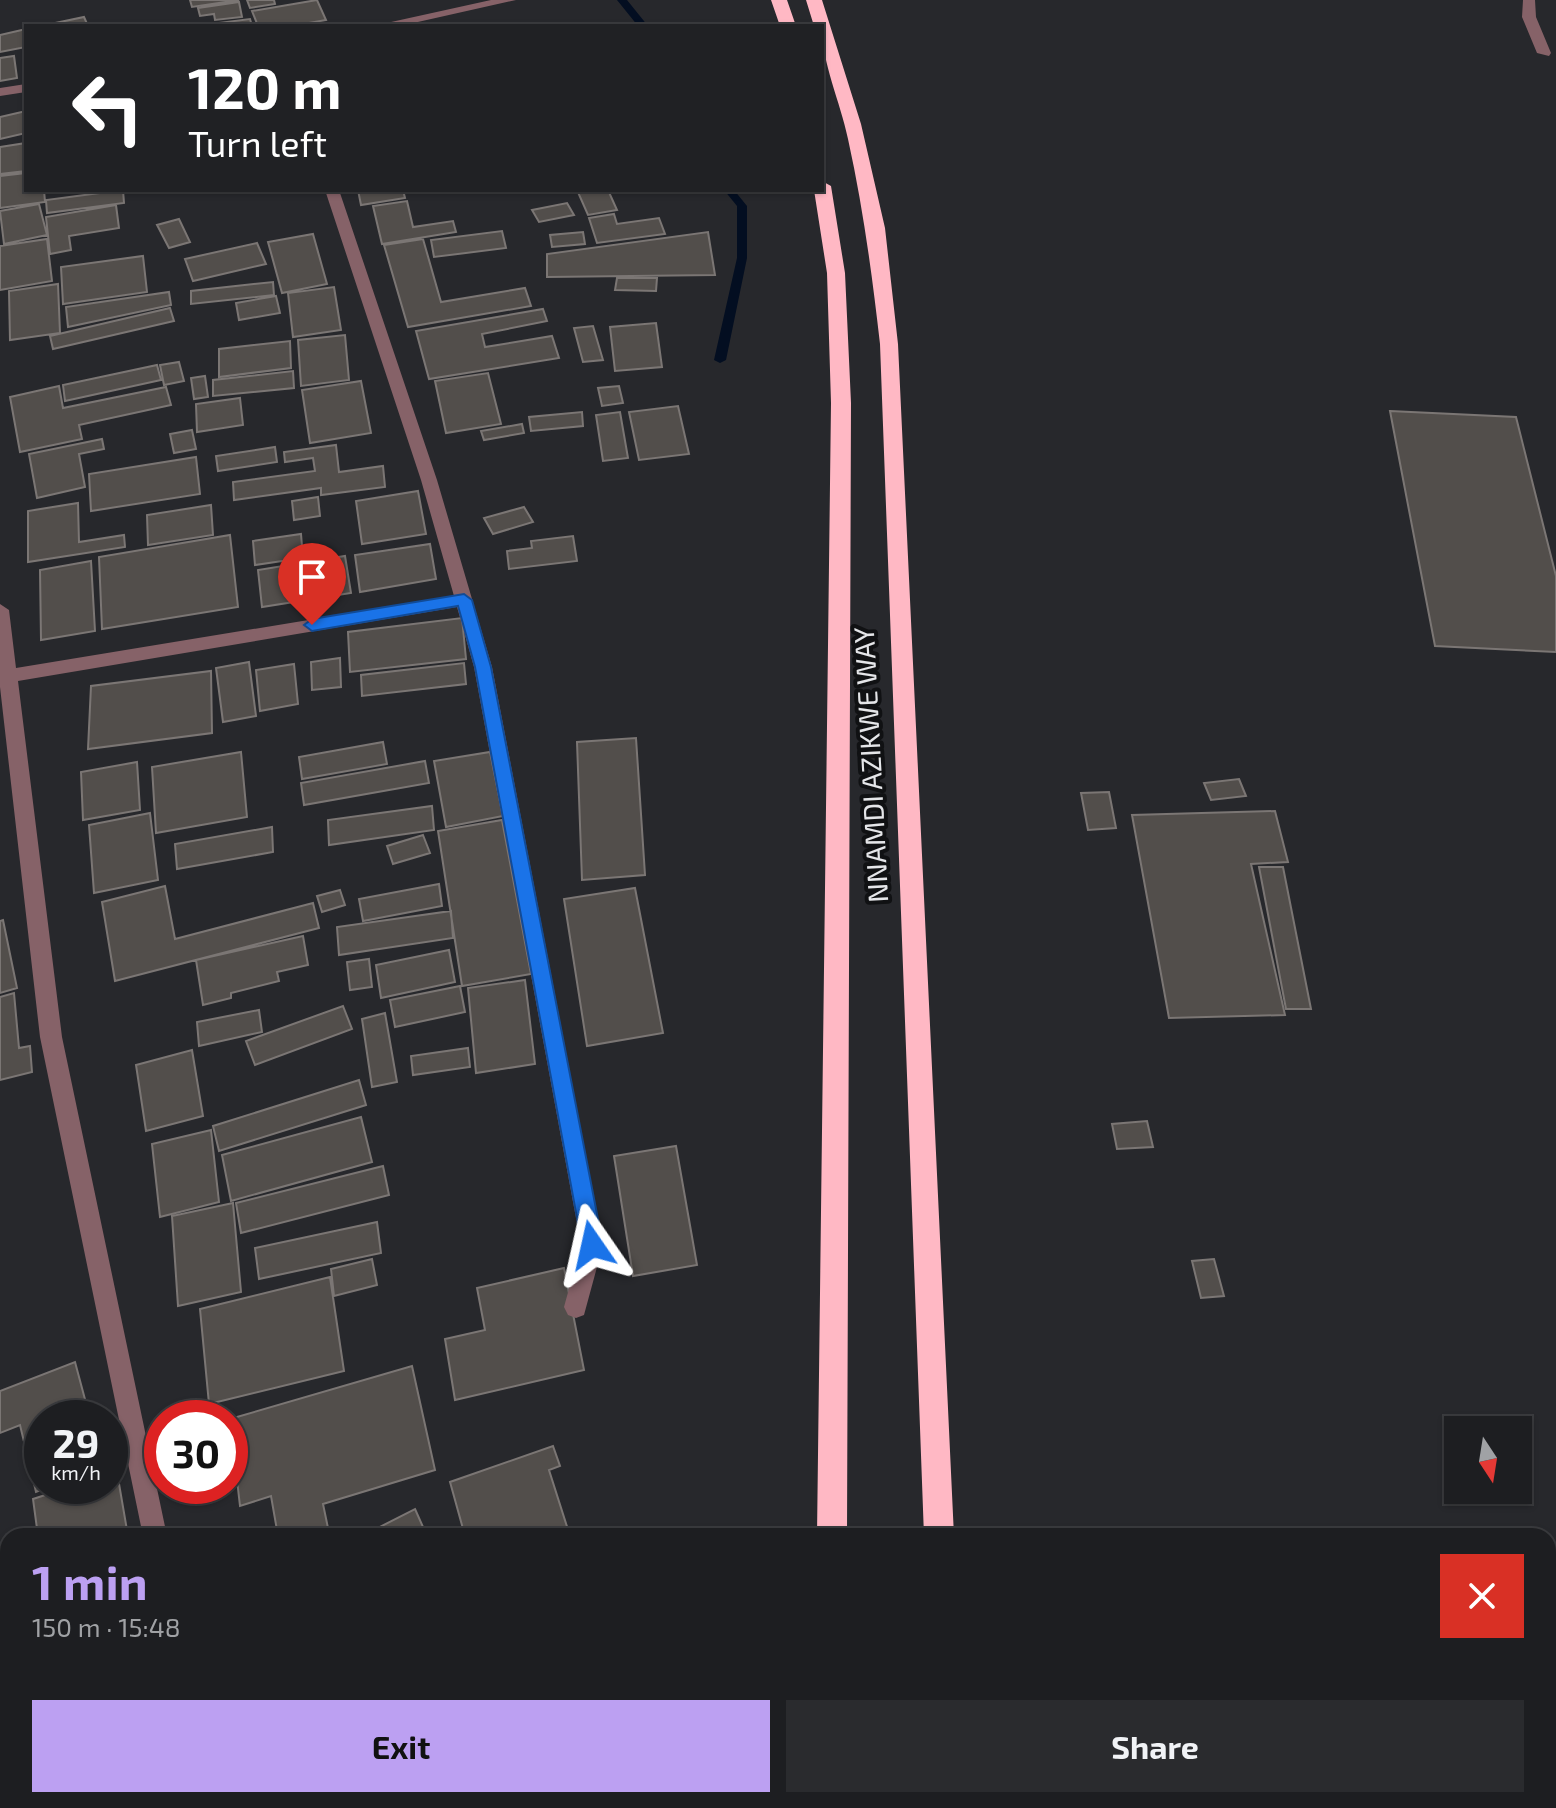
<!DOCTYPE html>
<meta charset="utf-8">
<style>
:root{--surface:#1d1e21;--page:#2a2b2e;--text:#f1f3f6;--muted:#a0a2a5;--line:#3b3c3f;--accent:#bca0f2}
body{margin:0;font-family:"Exo 2",sans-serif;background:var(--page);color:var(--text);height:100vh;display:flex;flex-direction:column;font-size:30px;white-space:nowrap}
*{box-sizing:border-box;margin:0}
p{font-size:26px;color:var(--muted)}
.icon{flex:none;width:44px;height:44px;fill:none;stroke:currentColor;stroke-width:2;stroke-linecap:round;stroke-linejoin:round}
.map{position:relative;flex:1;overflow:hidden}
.drawer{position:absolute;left:0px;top:1528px;width:1556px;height:280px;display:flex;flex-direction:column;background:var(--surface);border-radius:24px 24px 0 0;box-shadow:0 2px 6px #0004,0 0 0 2px var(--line)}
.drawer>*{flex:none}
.guide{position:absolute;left:24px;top:24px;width:800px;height:168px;border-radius:0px;box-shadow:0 2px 6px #0004,0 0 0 2px var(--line);background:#202124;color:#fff;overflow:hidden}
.needle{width:52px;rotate:168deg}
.controls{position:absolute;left:1444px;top:1416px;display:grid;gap:16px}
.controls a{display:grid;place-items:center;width:88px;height:88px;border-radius:0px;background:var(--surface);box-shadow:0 2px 6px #0004,0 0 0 2px var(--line);font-size:40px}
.speed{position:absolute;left:24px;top:1400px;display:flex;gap:16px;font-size:40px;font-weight:700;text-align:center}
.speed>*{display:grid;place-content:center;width:104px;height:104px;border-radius:50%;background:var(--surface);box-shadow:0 2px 6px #0004,0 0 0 2px var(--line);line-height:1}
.speed small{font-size:20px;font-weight:400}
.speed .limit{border:12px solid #d22;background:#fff;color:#111}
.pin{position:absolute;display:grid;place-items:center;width:68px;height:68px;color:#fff;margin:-82px -34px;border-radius:50% 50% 50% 0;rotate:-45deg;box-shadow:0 0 8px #0007}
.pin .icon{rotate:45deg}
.me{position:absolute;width:88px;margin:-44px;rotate:349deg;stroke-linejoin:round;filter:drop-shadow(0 0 6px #0008)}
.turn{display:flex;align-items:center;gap:28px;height:168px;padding:0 32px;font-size:36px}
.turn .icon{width:104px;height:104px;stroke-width:2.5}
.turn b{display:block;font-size:56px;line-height:68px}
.round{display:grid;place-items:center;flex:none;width:84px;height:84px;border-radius:0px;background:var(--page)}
.headline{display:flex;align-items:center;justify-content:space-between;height:136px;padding:0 32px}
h1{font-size:48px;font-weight:700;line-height:60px;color:var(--accent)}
.action{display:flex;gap:16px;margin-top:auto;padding:16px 32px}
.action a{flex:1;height:92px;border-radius:0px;background:var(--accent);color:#111;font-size:32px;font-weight:700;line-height:92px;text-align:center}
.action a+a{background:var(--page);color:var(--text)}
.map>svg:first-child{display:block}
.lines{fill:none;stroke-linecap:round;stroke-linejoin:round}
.stream{fill:#030e21;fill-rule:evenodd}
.building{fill:#524e4b;stroke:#7b7674;stroke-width:2}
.lane{fill:#866268;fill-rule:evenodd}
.street{fill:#866268;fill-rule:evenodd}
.highway{fill:#ffb8c4;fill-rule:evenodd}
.route{fill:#1a73e8;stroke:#114b97;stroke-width:2}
.labels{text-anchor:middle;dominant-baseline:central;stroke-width:8;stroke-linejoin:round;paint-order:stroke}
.street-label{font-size:28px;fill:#e5e6e9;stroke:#101113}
</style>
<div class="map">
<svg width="1556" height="1808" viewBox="0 0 1556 1808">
<rect width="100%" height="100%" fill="#27282c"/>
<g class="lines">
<path class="stream" d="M617 0H627L648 26H638Z
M724 190H734L747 206V258L726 360 720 363 714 360 737 258V206Z"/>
</g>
<path class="building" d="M190 0H239L192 7Z
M247 0H274L275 4 250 8Z
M317 0 326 20 292 26H258L252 11Z
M239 2 242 17 215 20 214 14 200 16 198 8Z
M84 17 88 26H41Z
M250 19 252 26H195Z
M26 29V47L0 52V35Z
M14 56 17 78 0 81V58Z
M26 111V133L0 139V117Z
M26 143V171L0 174V147Z
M26 173V190H44L45 202 0 208V176Z
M123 190 124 203 47 213 46 200Z
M358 190H403L405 198 361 205Z
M577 190H608L617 210 588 215Z
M407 201 413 227 453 221 456 232 382 244 373 206Z
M567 203 574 215 539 222 532 210Z
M39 204 47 235 4 244 0 211Z
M116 205 119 228 69 236 71 250 50 254 46 217Z
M614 214 617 224 659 218 665 234 597 243 589 218Z
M179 219 190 242 169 248 157 225Z
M502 231 506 248 434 257 431 240Z
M583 232 585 244 552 247 550 235Z
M708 232 715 275 547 277V254Z
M313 234 327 284 282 293 268 242Z
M47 239 52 281 0 290V246Z
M423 239 441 302 525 288 531 306 408 327 384 245Z
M257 243 266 264 193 281 185 259Z
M143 256 147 292 63 304 61 267Z
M617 278H657L656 291 615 290Z
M273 282 274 295 191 304V291Z
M58 284 60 333 10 340 9 291Z
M334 287 341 330 293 337 288 293Z
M169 292 171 305 68 327 66 307Z
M276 296 280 313 239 320 236 303Z
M170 308 174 321 53 349 50 336Z
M543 309 547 321 482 334 485 347 552 336 559 358 429 379 416 331Z
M656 323 662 367 615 371 610 327Z
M593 326 603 360 583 362 574 328Z
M345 335 349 380 301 386 298 340Z
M290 341 291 368 219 377V349Z
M179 362 184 381 164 385 160 365Z
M157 365 161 380 65 401 63 385Z
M293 371 294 388 213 396V380Z
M488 373 501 424 446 433 435 381Z
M205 376 208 397 194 399 191 378Z
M361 381 371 433 310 443 302 390Z
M59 386 63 408 166 387 171 405 79 425 82 439 20 452 10 397Z
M619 386 623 403 602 406 598 388Z
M240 398 243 425 197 432 196 404Z
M678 406 689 454 639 460 629 412Z
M1390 411 1516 417 1556 576V652L1435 646Z
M582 412 583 426 531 431 529 417Z
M620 412 628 458 603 461 596 415Z
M522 424 524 433 484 440 481 431Z
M192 430 196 449 174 453 170 434Z
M102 439 104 449 79 454 85 487 37 498 29 454Z
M336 445 339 472 383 466 385 487 321 495V488L234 500 233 482 315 471 313 458 285 462 284 452Z
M275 447 277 462 218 471 216 456Z
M196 457 200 494 91 511 89 474Z
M418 491 426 534 362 544 356 501Z
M318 497 320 516 294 520 292 501Z
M78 503 79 542 124 535 125 547 28 562V511Z
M211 505 213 535 148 545 147 515Z
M524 507 533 522 493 534 484 518Z
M301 534 303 558 255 565 253 541Z
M230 535 238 607 102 629 99 557Z
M573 536 577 561 509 569 507 551 532 548 531 541Z
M430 544 436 579 360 592 355 555Z
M345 556 351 593 262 607 258 570Z
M91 561 95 631 41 640 40 570Z
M462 618 466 659 350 672 348 632Z
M340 658 341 687 312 690 311 662Z
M249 662 256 716 223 722 216 668Z
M464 663 466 684 362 696 361 675Z
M294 664 298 704 260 711 256 670Z
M211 671 212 733 88 749 91 686Z
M636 738 645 875 582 880 577 742Z
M383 742 387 764 302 779 299 757Z
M241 752 247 817 156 833 152 767Z
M490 752 503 816 446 827 434 761Z
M425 761 429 783 304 805 301 783Z
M137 762 140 810 83 820 81 772Z
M1239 779 1246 796 1211 800 1204 783Z
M1109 792 1116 828 1088 830 1081 793Z
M432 806 434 830 329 845 328 820Z
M1275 811 1288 862 1251 864 1285 1015 1169 1018 1132 815Z
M150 813 158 880 94 893 89 825Z
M502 820 531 974 462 986 438 831Z
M272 827 273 852 177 869 175 844Z
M423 835 430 853 393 864 387 846Z
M1259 867H1283L1311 1009H1286Z
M439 884 442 906 363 921 359 899Z
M165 886 175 939 313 903 319 928 115 981 102 902Z
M635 888 663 1033 587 1046 564 899Z
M340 890 345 905 322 912 317 896Z
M451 911 453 938 339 955 337 927Z
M3 920 17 988 0 993V921Z
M303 936 308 965 277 972 279 981 231 993V998L203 1005 196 960Z
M449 950 455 982 381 998 376 965Z
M369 959 372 987 350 990 347 962Z
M525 980 535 1064 476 1073 468 988Z
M460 986 465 1012 395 1027 390 1000Z
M14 993 19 1048 30 1046 32 1072 0 1080V997Z
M343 1006 352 1029 255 1065 246 1041Z
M259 1010 262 1032 199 1046 197 1022Z
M385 1013 397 1082 372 1087 362 1019Z
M468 1048 470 1067 413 1075 411 1056Z
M192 1050 203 1116 146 1131 136 1065Z
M359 1080 366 1105 219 1151 213 1126Z
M361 1117 372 1162 231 1201 222 1155Z
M1147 1121 1153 1147 1117 1149 1112 1124Z
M211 1130 219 1202 160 1217 152 1144Z
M676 1146 697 1265 633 1276 614 1156Z
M383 1166 389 1195 241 1233 236 1203Z
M233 1203 241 1292 178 1306 172 1216Z
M377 1222 381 1253 259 1279 255 1248Z
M372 1259 377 1285 334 1296 331 1269Z
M1214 1259 1224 1296 1201 1298 1192 1261Z
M564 1268 584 1370 455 1400 445 1339 485 1330 477 1288Z
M330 1277 344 1371 209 1404 200 1309Z
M75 1362 90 1418H42V1486H51L36 1492 20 1425 0 1433V1391Z
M412 1366 435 1470 323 1504 328 1528 303 1536H278L271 1496 240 1506 230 1419Z
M553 1446 560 1466 549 1470 570 1536H465L450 1482Z
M117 1472 128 1536H38L33 1499 73 1486H110V1474Z
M415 1509 427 1536H366V1534Z
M1548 1589H1556V1642H1550L1554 1669 1548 1668Z
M8 1638V1781L0 1785V1641Z"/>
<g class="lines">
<path class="lane" d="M1548 1757 1556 1760V1786L1548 1783Z"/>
<path class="street" d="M491 0H516L400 26H373Z
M1523 0H1535L1536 17 1551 53 1549 56 1537 53 1522 17Z
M26 84V92L0 96V88Z
M325 190H339L437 480 492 667 603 1245 584 1315 576 1318 568 1315 564 1307 581 1245 474 667 457 607 18 681 62 1037 167 1536H143L40 1037 0 687V604L9 610 16 668 454 596 421 480Z
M194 1800H222L223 1808H195Z"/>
<path class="highway" d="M771 0H787L796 26H780Z
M806 0H822L861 124 885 228 898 344 954 1536H924L880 344C872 274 863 207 848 139 840 100 822 65 822 26H814Z
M822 181 831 186 845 273 851 403 847 1536H817L831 403 827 273 814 190H822Z
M814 1800H846L845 1808H813Z
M927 1800H959L960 1808H928Z"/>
</g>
<path class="route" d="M464 594 472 600 491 667 603 1245 599 1252 592 1254 585 1252 582 1245 475 667 458 606 312 631 304 625 312 619Z"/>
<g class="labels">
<g class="street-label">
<text transform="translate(870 765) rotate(-93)">NNAMDI AZIKWE WAY</text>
</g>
</g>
</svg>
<div class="controls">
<a><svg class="needle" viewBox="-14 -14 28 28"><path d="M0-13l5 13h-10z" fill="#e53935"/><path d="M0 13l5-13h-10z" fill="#a0a2a5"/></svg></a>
</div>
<div class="speed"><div>29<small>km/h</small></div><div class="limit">30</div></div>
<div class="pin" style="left:312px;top:625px;background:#d93025"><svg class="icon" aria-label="arrive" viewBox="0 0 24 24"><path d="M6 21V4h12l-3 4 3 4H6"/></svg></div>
<svg class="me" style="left:592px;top:1245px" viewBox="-20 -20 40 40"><path d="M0-17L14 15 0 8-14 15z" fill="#1a73e8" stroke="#fff" stroke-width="4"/></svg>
<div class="guide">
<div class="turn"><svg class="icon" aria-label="left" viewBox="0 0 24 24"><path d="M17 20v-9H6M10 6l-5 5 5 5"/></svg><div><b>120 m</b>Turn left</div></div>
</div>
<section class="drawer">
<div class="headline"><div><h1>1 min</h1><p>150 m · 15:48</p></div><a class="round" style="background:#d93025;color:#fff"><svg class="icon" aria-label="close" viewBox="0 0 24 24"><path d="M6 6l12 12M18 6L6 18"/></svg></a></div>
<div class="action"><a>Exit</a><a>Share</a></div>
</section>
</div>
